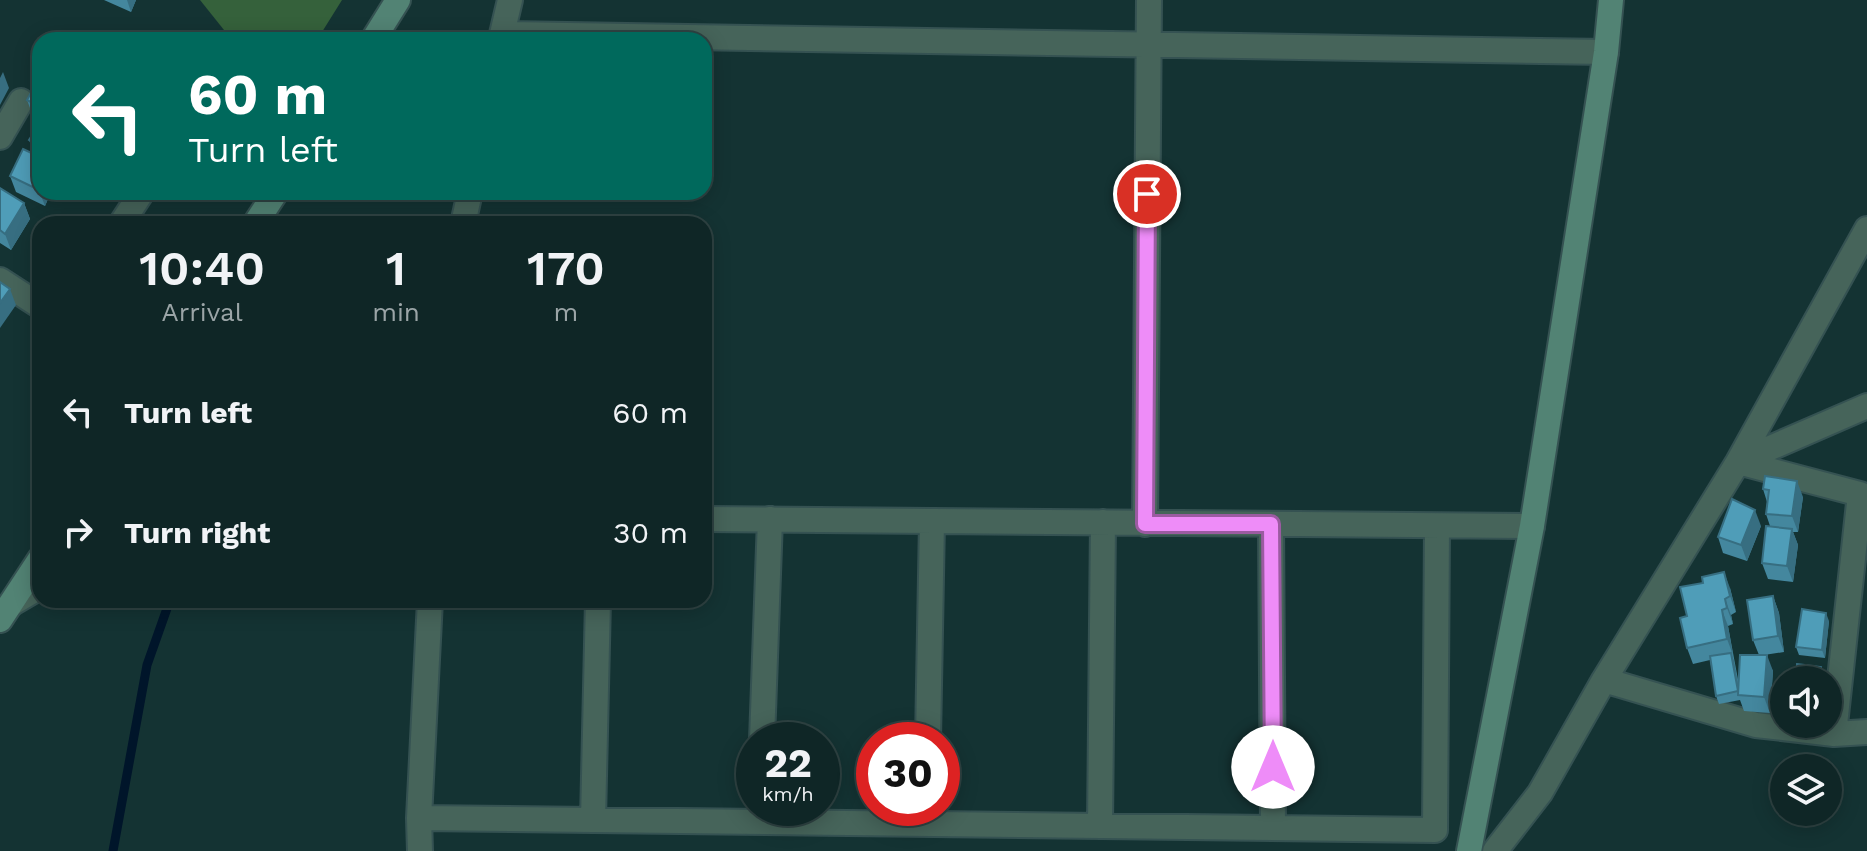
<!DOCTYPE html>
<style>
:root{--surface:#0f2626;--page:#182e2e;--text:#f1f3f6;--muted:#9ba5a7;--line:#2f4343}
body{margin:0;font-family:"Work Sans",sans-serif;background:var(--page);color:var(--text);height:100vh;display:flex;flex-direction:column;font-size:30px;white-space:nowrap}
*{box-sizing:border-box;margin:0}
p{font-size:26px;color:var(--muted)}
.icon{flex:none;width:44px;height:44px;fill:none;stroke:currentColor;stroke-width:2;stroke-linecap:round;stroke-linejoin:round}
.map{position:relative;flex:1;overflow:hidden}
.drawer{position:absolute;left:32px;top:216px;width:680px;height:392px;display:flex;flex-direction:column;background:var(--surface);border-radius:24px;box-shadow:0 4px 20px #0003,0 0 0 2px var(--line)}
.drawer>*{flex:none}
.top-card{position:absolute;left:32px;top:32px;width:680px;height:168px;border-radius:24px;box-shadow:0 4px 20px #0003,0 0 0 2px var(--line);background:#00695c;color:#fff;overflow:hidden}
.fabs{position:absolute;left:1770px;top:666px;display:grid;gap:16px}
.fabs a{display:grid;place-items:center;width:72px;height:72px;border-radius:50%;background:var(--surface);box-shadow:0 4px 20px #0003,0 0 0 2px var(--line);font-size:40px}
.speed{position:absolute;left:736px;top:722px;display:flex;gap:16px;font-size:40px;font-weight:700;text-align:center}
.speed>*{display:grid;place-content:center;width:104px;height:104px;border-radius:50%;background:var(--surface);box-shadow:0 4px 20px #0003,0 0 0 2px var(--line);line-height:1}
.speed small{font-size:20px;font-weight:400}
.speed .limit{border:12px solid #d22;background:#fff;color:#111}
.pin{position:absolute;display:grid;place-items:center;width:68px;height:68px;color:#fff;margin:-34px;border:4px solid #fff;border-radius:50%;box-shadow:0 2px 8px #0007}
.me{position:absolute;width:88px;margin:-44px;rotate:0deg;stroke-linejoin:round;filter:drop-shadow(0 0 6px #0008)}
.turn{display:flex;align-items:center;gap:28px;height:168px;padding:0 24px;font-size:36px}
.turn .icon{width:104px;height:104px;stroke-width:2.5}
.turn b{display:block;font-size:56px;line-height:68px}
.eta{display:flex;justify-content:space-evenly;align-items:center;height:136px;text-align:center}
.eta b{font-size:48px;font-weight:600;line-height:56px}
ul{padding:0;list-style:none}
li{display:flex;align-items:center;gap:24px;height:120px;padding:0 24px}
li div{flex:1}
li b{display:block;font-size:30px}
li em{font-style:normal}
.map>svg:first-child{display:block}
.green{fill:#35613b}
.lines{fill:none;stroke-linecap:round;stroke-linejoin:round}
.stream{stroke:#00152a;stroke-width:9}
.street-casing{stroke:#355252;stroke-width:28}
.secondary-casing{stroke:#355252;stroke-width:28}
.street{stroke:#46645a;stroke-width:24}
.secondary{stroke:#528374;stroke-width:24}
.wall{fill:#44879e}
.shaded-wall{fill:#376e81}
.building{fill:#4f9db8;stroke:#376e81;stroke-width:2}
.route-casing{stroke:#9b5ba1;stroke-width:20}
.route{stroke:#ee8cf8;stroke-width:14}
</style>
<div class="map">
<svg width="1867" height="851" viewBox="0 0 1867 851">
<rect width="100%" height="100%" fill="#143333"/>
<path class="green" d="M200 0H342L317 40H232Z"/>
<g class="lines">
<path class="stream" d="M113 851 147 665 170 600"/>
<g class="street-casing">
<path id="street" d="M502 34 510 0
M501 40 502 34 1606 52
M0 137 21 101
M121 224 142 192
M463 224 470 192
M0 280 40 306
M1738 462 1860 494 1834 734
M1738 462 1867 406
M704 519 1532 526
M1145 524 1149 0
M1271 524 1273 828
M11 604 40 587
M1604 680 1756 725 1834 734 1867 732
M762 740 770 519
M928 740 932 521
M419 818 1435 830 1437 527
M593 820 598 600
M1100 826 1103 522
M420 851 419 818 430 600
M1495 851 1540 793 1604 680 1738 462 1867 229"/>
</g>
<g class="secondary-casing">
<path id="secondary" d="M373 40 398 0
M255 224 276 192
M0 620 40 559
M1469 851 1532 526 1606 52 1611 0"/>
</g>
<use href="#street" class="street"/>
<use href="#secondary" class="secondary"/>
</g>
<path class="wall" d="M104 0H136L131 12Z
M40 76V119L33 116 27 100Z
M40 123V192H51L45 206 16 192 10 176 35 155 29 140Z
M0 188 24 203 30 219 11 250 0 243Z
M1763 489 1803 497 1798 532H1793L1798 545 1793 582 1768 579 1762 563 1770 526 1766 514 1767 502Z
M1761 526 1747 561 1723 553 1718 537Z
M1730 588 1736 612 1731 615 1733 624 1728 626 1739 685 1759 655 1753 640 1773 596 1779 613 1784 652 1764 655 1773 671 1770 713 1744 711 1740 700 1719 704 1716 696 1710 660 1693 664 1687 648Z
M1829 621 1825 658 1799 655 1796 647Z"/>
<path class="shaded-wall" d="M127 0H136L131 12Z
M3 72 9 88 0 105V78Z
M40 187V192H51L45 206 39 190Z
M24 203 30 219 11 250 5 234Z
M10 289 16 305 0 328V303Z
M1797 481 1803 497 1798 532 1792 516Z
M1755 510 1761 526 1747 561 1741 545Z
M1792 529 1798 545 1793 582 1787 566Z
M1724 572 1730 588 1736 612 1730 596Z
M1773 596 1779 613 1784 652 1778 636Z
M1725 599 1731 615 1733 624 1727 608Z
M1722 610 1728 626 1733 655 1727 639Z
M1826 613 1829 621 1825 658 1822 650Z
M1731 653 1734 661 1740 696V695Z
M1767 655 1773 671 1770 713 1764 697Z
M1821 667 1824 675 1823 680H1819Z"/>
<path class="building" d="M40 76V107L27 100Z
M40 123V147L29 140Z
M23 149 40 157V187L39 190 10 176Z
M0 188 24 203 5 234 0 230Z
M0 282 10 289 0 303Z
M1765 476 1797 481 1792 516 1766 514 1769 490 1763 489Z
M1732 499 1755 510 1741 545 1718 537Z
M1766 526 1792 529 1787 566 1762 563Z
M1724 572 1730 596 1725 599 1727 608 1722 610 1727 639 1687 648 1680 618 1687 616 1680 587 1703 583 1702 577Z
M1773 596 1778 636 1753 640 1747 600Z
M1802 609 1826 613 1822 650 1796 647Z
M1731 653 1738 691 1716 696 1710 656Z
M1740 655H1767L1764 697 1738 695Z
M1797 664 1821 667 1819 680H1796Z"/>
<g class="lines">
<g class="route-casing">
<path id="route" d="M1147 194 1145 524H1271L1273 767"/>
</g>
<use href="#route" class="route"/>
</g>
</svg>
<div class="fabs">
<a><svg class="icon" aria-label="sound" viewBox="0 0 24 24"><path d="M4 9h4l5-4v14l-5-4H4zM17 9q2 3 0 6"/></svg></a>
<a><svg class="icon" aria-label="layers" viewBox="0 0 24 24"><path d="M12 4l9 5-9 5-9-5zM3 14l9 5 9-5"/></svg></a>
</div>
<div class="speed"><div>22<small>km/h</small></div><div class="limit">30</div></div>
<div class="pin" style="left:1147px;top:194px;background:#d93025"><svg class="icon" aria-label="arrive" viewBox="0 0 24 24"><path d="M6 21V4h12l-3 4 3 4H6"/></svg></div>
<svg class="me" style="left:1273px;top:767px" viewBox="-20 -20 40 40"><circle r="19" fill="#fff"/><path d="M0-13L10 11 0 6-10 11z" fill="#ee8cf8"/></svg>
<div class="top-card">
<div class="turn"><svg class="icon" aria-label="left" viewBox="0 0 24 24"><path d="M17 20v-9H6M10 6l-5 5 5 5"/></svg><div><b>60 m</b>Turn left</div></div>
</div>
<section class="drawer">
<div class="eta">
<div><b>10:40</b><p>Arrival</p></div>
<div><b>1</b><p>min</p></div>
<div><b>170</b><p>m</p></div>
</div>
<ul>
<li><svg class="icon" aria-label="left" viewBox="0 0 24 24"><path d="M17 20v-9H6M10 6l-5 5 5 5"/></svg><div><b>Turn left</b></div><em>60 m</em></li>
<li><svg class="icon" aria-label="right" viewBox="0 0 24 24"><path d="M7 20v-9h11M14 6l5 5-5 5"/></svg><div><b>Turn right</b></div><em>30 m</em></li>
</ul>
</section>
</div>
